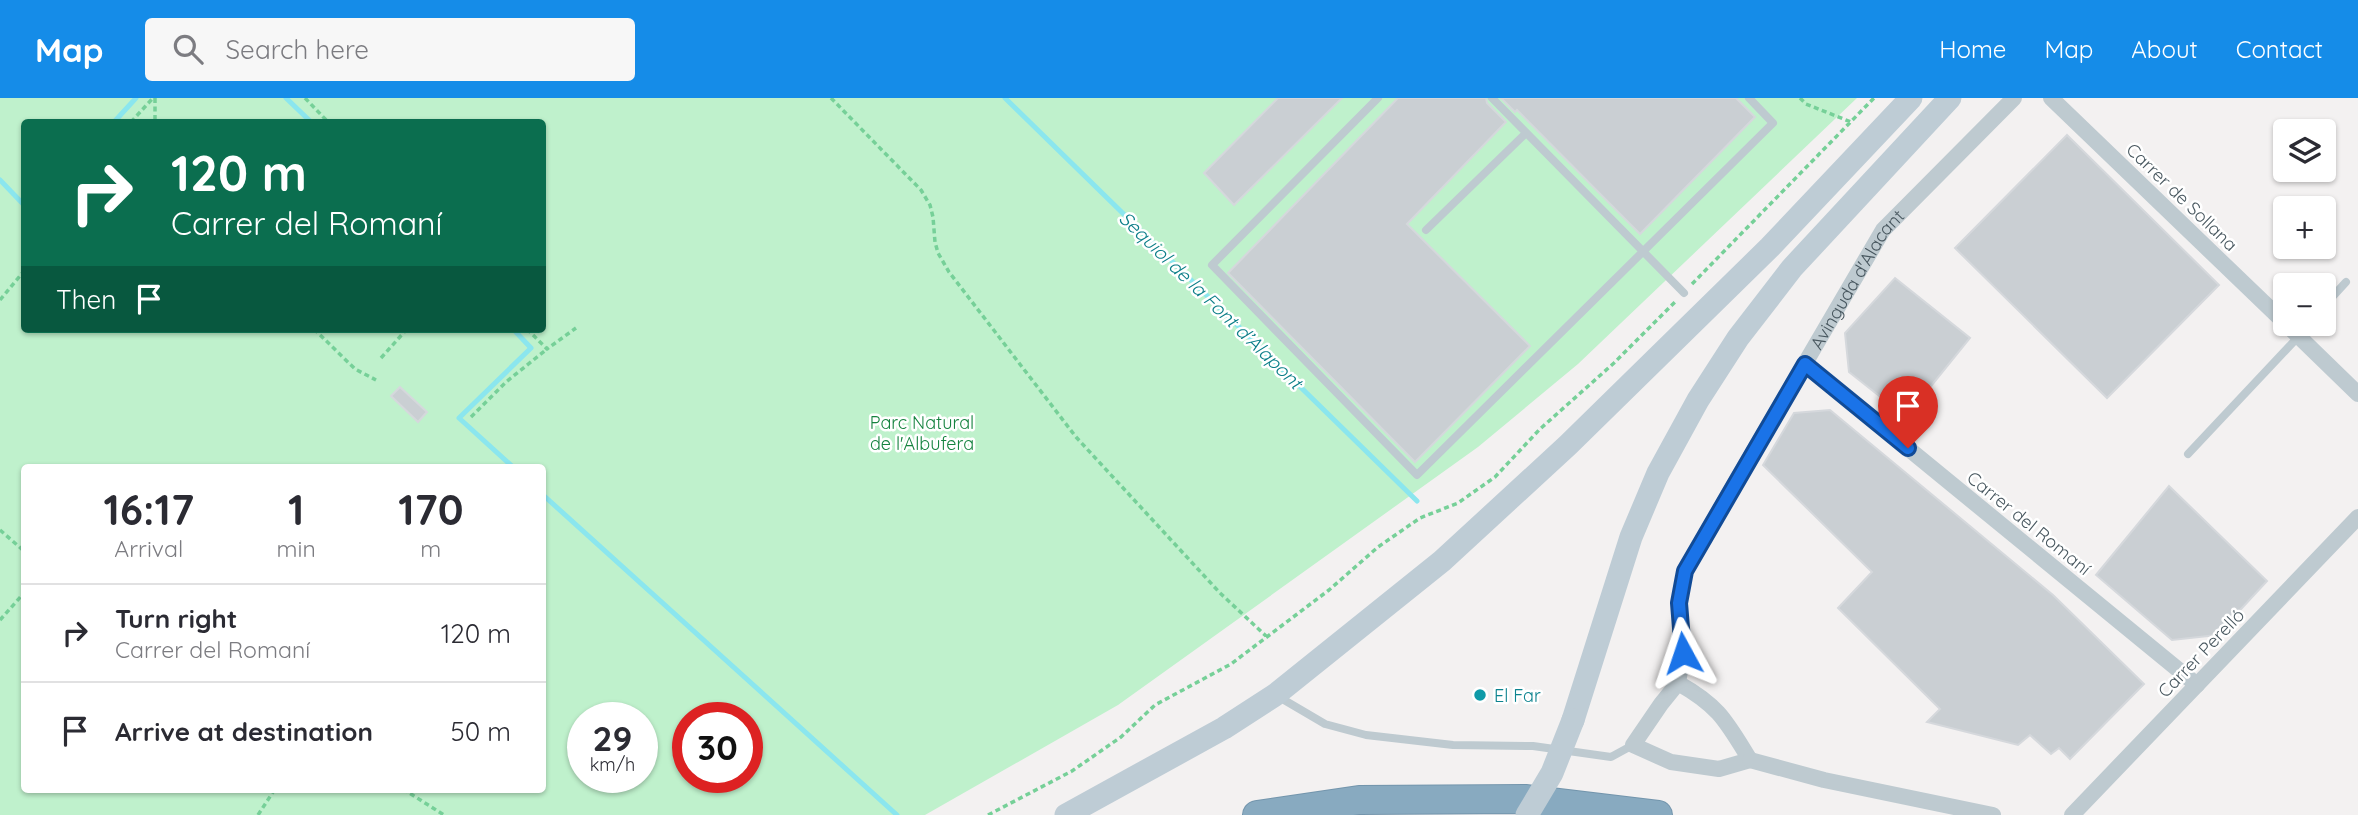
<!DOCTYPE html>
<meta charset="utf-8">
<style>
:root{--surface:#fff;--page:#f7f7f7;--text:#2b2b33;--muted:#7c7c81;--line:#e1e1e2;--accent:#158ce8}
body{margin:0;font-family:Quicksand,sans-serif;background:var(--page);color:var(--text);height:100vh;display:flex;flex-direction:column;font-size:26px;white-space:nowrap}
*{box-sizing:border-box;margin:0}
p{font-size:23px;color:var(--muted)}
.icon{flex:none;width:38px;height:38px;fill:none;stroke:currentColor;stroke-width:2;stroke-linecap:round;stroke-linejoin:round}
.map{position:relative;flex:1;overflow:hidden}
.drawer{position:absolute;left:21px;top:366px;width:525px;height:329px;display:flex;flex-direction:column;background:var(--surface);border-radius:7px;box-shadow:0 2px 5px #0004}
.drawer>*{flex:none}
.guide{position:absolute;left:21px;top:21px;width:525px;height:214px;border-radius:7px;box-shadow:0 2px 5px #0004;background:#0b6e4f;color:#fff;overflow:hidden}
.buttons{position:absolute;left:2273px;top:21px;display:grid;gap:14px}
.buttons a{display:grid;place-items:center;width:63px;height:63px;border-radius:7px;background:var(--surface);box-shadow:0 2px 5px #0004;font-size:35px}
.speed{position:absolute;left:567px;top:604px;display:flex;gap:14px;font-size:35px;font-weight:700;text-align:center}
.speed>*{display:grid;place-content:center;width:91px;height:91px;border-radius:50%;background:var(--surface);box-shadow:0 2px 5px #0004;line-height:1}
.speed small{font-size:18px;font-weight:400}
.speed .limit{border:10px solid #d22;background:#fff;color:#111}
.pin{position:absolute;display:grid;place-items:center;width:60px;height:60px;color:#fff;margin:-72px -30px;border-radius:50% 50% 50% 0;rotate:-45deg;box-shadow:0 0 7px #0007}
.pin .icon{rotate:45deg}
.me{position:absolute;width:77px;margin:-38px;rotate:355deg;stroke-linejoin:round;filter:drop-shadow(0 0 5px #0008)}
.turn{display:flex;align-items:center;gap:24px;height:147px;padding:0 35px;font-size:32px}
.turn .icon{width:91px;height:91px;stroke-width:2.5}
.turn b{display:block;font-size:49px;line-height:60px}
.then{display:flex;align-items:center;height:66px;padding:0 35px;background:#0003;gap:14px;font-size:26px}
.eta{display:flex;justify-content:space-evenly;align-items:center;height:119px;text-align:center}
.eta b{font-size:42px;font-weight:700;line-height:49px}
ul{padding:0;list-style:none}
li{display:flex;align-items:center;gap:21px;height:98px;padding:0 35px;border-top:2px solid var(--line)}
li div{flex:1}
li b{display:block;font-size:26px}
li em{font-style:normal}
header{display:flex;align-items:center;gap:42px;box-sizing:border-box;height:98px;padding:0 35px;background:var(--accent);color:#fff}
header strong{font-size:33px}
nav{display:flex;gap:38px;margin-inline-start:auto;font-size:24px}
.search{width:490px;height:63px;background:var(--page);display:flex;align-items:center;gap:18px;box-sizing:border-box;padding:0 24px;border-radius:7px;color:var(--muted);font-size:26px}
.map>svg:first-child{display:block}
.green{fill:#bff1cc;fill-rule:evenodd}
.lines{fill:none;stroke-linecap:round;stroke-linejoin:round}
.stream{stroke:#8be6ee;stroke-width:5}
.building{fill:#cacfd3;stroke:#d5d8dc;stroke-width:2}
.highway-casing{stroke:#7395ac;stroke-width:30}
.path{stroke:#76d098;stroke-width:3.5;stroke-dasharray:5 3.5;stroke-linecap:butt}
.lane{stroke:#becad0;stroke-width:8}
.street{stroke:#becad0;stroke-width:16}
.secondary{stroke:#beccd5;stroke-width:23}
.highway{stroke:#88aac0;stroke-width:28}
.secondary-bridge{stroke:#beccd5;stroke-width:23}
.route-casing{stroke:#114b97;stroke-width:18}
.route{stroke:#1a73e8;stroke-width:12}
.culture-dot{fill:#0f9aa8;stroke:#fff;stroke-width:2.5}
.labels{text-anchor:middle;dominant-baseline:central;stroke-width:5;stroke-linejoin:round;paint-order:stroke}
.street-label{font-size:18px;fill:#48575f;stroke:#fff}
.park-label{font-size:18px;fill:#15833f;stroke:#fff}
.culture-label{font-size:18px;fill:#0d838f;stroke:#fff;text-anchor:start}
.water-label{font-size:19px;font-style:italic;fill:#0b7e88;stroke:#fff}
</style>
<header>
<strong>Map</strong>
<div class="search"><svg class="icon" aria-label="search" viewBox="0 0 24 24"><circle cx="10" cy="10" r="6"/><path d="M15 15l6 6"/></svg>Search here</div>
<nav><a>Home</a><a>Map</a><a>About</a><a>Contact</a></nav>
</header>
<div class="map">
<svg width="2358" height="717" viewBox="0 0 2358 717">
<rect width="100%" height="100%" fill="#f3f1f1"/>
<path class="green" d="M0 0H1857L1578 266 1478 349 1118 607 925 717H0ZM24 24H542V231H24ZM24 369H542V691H24ZM583 620H642V679H583ZM688 620H747V679H688Z"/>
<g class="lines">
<path class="stream" d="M286 0 311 24
M1005 0 1417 403
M114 24 136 0
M0 82 24 107
M513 231 531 250 459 320 513 369
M542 396 897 717"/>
</g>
<path class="building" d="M1278 0H1342L1234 107 1204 75Z
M1398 0H1486L1487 5 1506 24 1407 126 1530 248 1415 364 1228 175Z
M1501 0H1736L1755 19 1640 136 1517 12 1515 14Z
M2067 37 2219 187 2107 300 1955 150Z
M1895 180 1970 240 1906 319 1849 274 1845 235Z
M400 289 427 314 418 324 391 298Z
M1830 312 2053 497 2144 586 2070 661 2059 650 2051 656 2030 637 2018 647 1927 624 1940 611 1838 510 1872 474 1763 367 1794 315Z
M2169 388 2267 483 2217 537 2172 542 2096 477Z"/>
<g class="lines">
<g class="highway-casing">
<path id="highway" d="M1257 717 1359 702 1525 701 1658 717"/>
</g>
<path class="path" d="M155 0V24
M305 0 328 24
M831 0 921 92 930 107 933 119 935 144 938 155 949 174 1076 339 1220 495 1266 538
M1800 0 1806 6 1851 24
M131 24 153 0
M1692 186 1874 0
M0 202 24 173
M314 231 355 271 376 282
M527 231 547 251 576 230
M381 260 407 231
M471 319 506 284 547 251
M0 432 24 453
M0 522 24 495
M403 691 444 717
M258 717 275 691
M988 717 1072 673 1121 639 1155 607 1231 566 1329 492 1378 449 1420 420 1458 405 1495 379 1540 331 1614 265 1675 204"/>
<path class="lane" d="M1378 0 1212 167 1417 377 1773 25 1749 0
M1492 0 1684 195
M1426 132 1526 35
M2324 208 2346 184
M2297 236 2307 226
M2188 356 2299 238
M1279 599 1325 626 1366 637 1453 647 1533 648 1611 659 1633 647"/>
<g class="street">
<path d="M2051 0 2286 226"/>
<path d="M2286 226 2358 296"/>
<path d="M1805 266 2197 587"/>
<path id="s1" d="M1678 585 1683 555 1679 504 1685 473 1742 373 1883 132 2014 0"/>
<path d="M1678 585C1719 608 1726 623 1750 662L1719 671 1671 664 1633 647 1661 606Z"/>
<path d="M1750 662 1824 682 1993 717"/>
<path d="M2072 717 2358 419"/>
</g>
<path class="secondary" d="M1573 622 1631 439 1658 375 1698 302 1738 240 1792 170 1950 0
M1066 717 1224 630 1275 597 1442 463 1568 347 1770 149 1911 0"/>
<use href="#highway" class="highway"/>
<path class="secondary-bridge" d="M1527 717 1552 675 1573 622"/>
</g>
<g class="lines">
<g class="route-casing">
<path id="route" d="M1683 555 1679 505 1685 473 1805 266 1908 350"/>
</g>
<use href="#route" class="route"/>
</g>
<circle class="culture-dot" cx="1480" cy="597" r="7"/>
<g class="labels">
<g class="street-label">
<text transform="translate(2182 99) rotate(44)">Carrer de Sollana</text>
<text stroke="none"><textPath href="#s1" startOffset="452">Avinguda d'Alacant</textPath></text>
<text transform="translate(2029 425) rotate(39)">Carrer del Romaní</text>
<text transform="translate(2201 555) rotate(-46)">Carrer Perelló</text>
</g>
<g class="park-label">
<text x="922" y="324">Parc Natural<tspan x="922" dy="21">de l'Albufera</tspan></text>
</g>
<g class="culture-label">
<text x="1494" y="597">El Far</text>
</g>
<g class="water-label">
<text transform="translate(1211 202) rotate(44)">Sequiol de la Font d’Alapont</text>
</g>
</g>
</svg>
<div class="buttons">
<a><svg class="icon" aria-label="layers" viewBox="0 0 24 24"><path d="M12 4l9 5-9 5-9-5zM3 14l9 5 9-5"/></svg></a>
<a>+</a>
<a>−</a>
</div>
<div class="speed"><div>29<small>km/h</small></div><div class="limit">30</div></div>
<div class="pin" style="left:1908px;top:350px;background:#d93025"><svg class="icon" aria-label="arrive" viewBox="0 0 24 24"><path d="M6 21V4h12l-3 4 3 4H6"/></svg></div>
<svg class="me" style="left:1683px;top:555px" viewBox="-20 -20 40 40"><path d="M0-17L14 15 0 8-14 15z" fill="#1a73e8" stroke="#fff" stroke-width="4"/></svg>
<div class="guide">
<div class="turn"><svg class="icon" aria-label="right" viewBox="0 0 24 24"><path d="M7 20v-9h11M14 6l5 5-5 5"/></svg><div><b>120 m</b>Carrer del Romaní</div></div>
<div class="then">Then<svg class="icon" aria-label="arrive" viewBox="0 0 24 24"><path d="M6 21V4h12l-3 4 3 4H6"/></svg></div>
</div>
<section class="drawer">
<div class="eta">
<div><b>16:17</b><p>Arrival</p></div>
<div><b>1</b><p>min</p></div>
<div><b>170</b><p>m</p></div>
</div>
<ul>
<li><svg class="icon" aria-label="right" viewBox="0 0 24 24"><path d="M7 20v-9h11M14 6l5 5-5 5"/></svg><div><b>Turn right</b><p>Carrer del Romaní</p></div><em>120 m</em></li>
<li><svg class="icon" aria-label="arrive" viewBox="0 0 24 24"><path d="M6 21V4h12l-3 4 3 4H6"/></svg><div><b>Arrive at destination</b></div><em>50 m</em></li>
</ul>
</section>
</div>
